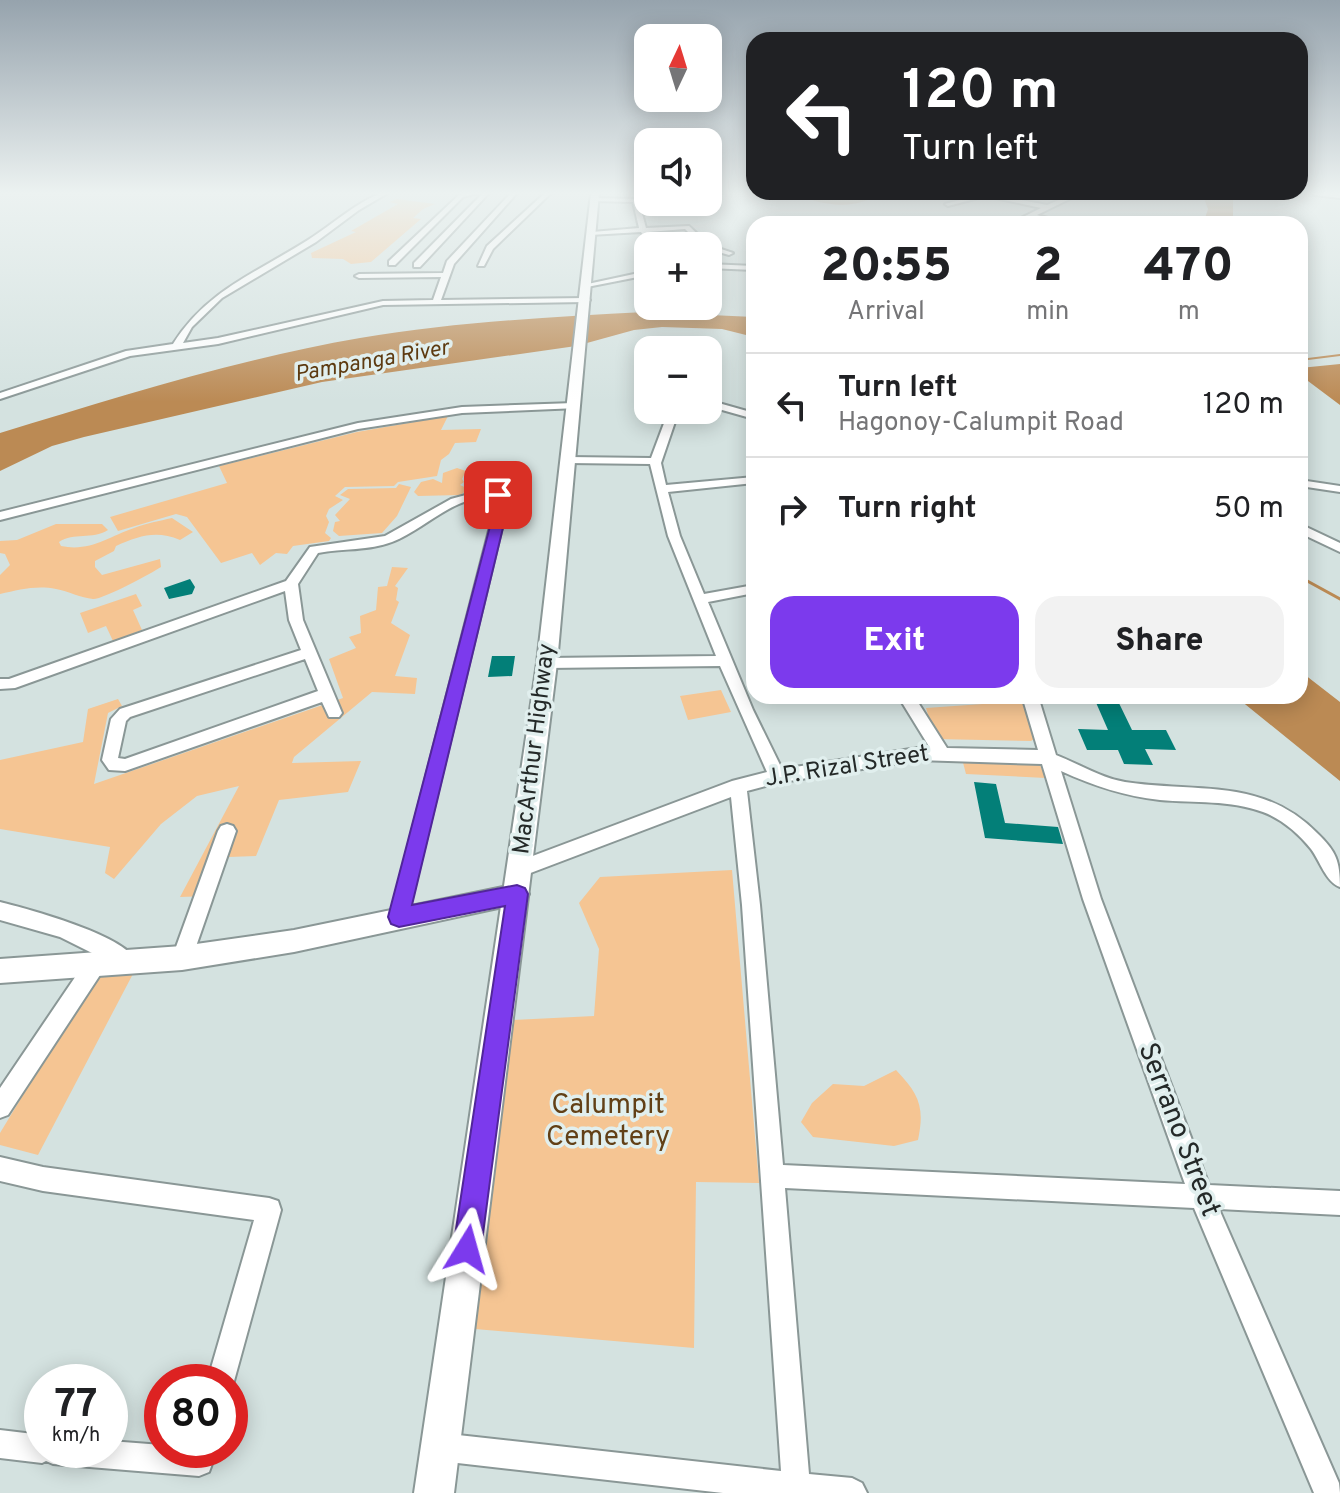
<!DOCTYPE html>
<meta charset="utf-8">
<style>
:root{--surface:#fff;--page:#f2f2f2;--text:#202124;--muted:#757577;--line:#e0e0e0;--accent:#7c3aed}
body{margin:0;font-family:Overpass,sans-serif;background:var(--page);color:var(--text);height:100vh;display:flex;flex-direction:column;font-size:30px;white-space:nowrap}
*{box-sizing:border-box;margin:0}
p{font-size:26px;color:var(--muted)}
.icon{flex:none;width:44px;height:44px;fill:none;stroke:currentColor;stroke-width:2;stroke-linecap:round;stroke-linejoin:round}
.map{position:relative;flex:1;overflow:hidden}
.details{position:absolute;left:746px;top:216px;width:562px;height:488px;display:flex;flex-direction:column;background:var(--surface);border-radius:24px;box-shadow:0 4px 20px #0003}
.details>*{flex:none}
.guide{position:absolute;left:746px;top:32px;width:562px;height:168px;border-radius:24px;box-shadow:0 4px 20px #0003;background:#202124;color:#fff;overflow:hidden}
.needle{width:52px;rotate:4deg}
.controls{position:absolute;left:634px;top:24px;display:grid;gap:16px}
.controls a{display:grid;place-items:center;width:88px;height:88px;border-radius:16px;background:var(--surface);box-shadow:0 4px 20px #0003;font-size:40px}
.speed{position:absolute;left:24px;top:1364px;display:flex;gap:16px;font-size:40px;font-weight:700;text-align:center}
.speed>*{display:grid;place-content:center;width:104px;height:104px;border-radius:50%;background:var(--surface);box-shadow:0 4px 20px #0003;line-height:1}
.speed small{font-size:20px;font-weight:400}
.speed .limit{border:12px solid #d22;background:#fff;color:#111}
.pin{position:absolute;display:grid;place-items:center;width:68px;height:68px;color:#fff;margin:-34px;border-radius:16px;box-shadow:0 4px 12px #0006}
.me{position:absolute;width:88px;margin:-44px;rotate:8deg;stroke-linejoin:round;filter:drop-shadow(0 0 6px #0008)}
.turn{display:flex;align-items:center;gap:28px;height:168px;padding:0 24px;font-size:36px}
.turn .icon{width:104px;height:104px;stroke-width:2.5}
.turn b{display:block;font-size:56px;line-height:68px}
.eta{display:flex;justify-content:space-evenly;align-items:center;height:136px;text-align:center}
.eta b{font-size:48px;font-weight:800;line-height:56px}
.primary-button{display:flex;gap:16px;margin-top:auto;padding:16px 24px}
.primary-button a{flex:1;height:92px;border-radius:24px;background:var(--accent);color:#fff;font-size:32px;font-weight:800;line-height:92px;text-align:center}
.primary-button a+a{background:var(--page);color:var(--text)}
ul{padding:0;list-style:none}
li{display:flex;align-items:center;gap:24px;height:104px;padding:0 24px;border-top:2px solid var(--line)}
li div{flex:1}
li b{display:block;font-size:30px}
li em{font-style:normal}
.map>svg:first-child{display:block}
.green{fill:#f5c593}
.water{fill:#bb8a54}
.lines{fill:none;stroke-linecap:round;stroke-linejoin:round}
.stream-far1{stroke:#bb8a54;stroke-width:2}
.stream{stroke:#bb8a54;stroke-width:3}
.building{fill:#037f78}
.minor-casing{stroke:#8a9796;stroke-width:4}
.major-casing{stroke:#8a9796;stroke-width:4}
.highway-casing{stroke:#8a9796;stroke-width:4}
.minor{fill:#fff;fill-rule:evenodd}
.major{fill:#fff;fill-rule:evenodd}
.highway{fill:#fff;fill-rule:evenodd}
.route{fill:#7c3aed;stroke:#51269a;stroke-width:2}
.labels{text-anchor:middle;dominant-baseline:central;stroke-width:7;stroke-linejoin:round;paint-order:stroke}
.far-water-label{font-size:22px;font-style:italic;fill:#5d3a10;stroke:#e1efee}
.street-label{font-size:24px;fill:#242928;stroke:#e1efee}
.near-park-label{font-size:28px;fill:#624016;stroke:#e1efee}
.near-street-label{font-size:28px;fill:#242928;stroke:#e1efee}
</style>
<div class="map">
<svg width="1340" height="1493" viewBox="0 0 1340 1493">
<rect width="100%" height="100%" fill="#d4e2e0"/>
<path class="green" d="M397 199 435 204 423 209 413 218 421 219 371 262 351 264 343 259 312 258 311 253 356 232 351 231 398 204 389 202Z
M448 416 441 430 481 429 476 442 455 443 449 454 441 460 437 476 398 482 394 486 345 487 335 496 343 500 329 509 326 516 329 522 325 533 331 538 329 541 293 546 287 554 276 553 260 565 252 553 221 563 187 517 176 514 118 531 110 517 227 483 219 466 357 432Z
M457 468 466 471 462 479 464 482 460 485 469 489 460 495 418 496 414 492 421 482 433 479 442 483 443 473Z
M399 484 411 487 397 516 382 533 339 536 333 531 335 522 340 521 335 515 350 499 340 495 348 489 396 488Z
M172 518 193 532 180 540C156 530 139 536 116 546L114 551 95 561V567L102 575 160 559 161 567C152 573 102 600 93 599 81 598 68 591 56 589 36 585 19 590 0 594V575L10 565 5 554 0 553V541L17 540 56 524H102L108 530C92 540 74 532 59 542L61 546C90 552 108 537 134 528 147 523 159 521 172 518Z
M392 567 408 568 395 586 398 588 396 600 399 602 391 623 410 635 395 676 417 678 415 694 372 692 294 757 292 763 361 761 348 792 279 800 256 856 229 857 208 896 180 897 239 786 197 796 161 824 114 879 105 873 110 847 0 829V760L83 742 88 709 118 699 122 706 108 713 94 784 343 698 329 659 356 648 349 637 361 633 360 616 376 610 378 587 387 586Z
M136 594 142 606 133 610 142 630 113 641 106 626 88 633 80 613Z
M721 690 731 712 688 720 680 696Z
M1026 701 1037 737 1031 741 935 739 926 708Z
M961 755 1036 757 1046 778 966 774Z
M732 870 759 1183 696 1182 694 1348 475 1329 513 1020 594 1016 599 949 579 903 600 877Z
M135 970 38 1155 0 1145V1133L97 973Z
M896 1070C919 1094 925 1107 918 1140L894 1146 813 1137 801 1122 812 1103 833 1084 864 1086Z"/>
<path class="water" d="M794 193H879C855 212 819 205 794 193Z
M1202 193H1230L1233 198V224H1203L1208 209Z
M645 312 754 317V337L722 329 662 327 634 330 576 346 322 382 84 437 52 446 0 471V433C118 397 238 359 360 338 454 322 550 317 645 312Z
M1340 364V405L1300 375V368Z
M1300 671 1340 702V781L1235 696H1300Z"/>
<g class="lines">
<path class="stream-far1" d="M1300 360 1340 355"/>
<path class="stream" d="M1300 577 1340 599"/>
</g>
<path class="building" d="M190 579 195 587 192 594 169 599 164 588Z
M492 656H515L512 676 488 677Z
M1094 698 1117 699 1132 730H1166L1176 750 1145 749 1153 765 1124 764 1118 750H1087L1078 729 1108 730Z
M974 782 996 784 1005 823 1058 827 1063 844 985 838Z"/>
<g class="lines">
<g class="minor-casing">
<path id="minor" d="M381 193H388L359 210 316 242 222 298 192 327 183 343 218 338 383 301 433 300 441 277 359 278 355 276 359 274 443 273 447 261 511 193H517L454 264 441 300 586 298 590 300 586 302 383 305 218 344 130 356 0 399V393L126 351 173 344C207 290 256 273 308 240 333 224 354 204 381 193Z
M468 193H478L463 197 395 265H389V261L459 195Z
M483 193H489L420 267H414V263Z
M545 193H551L493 249 484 266H478L487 246Z
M984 193 1047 205 1075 193H1082L1037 215 1069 224 1031 218 1018 224H1009L1041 208 986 196 948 206 945 204Z
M1312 193 1340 194V198L1315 195Z
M594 198 638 199 646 228 689 226 709 245 733 253 729 255 708 249V246H702L685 229 648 232 658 246H650L641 232 590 235 592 232 639 228 633 202 592 201Z
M708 264 754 266V270L708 268Z
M648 271V275L587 287 583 285Z
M681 306H690L695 311 688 313Z
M708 400 754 413V419L708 406Z
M574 403 579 406 578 408 462 413 358 429 0 520V512L358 423 462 407Z
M669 410H679L661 463 666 485 754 477V483L668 492 680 536 704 594 754 585V593L708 602 753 710 782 769 917 748H930L898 696H914L947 748 1038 750 1022 696H1038L1056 755C1079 764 1101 778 1125 782 1196 793 1262 777 1317 833 1336 851 1340 861 1340 887 1326 882 1320 861 1311 849 1299 834 1282 819 1263 812 1231 800 1194 803 1160 800 1124 796 1094 786 1061 771L1101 899 1209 1185 1340 1191V1215L1219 1209 1339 1483 1340 1493H1314L1194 1208 785 1188 809 1474 852 1478 862 1483 867 1493H723L440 1461 430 1457 426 1447 430 1437 440 1433 781 1471 742 905 731 797 520 877 514 875 511 869 514 863 732 781 767 772 720 666 547 668 540 663 547 658 716 656 668 536 650 464 568 463 563 460 568 457 651 458ZM917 760 1042 764 1083 899 1185 1184 783 1165 760 905 747 791 777 783Z
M1300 480 1340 486V492L1300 486Z
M484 490 502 493 507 507 406 923 399 926 392 923 390 917 495 507 493 498C454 494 426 529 392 542 369 551 343 548 318 553L298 584 303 620 342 713 339 717H329L322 702 125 771 109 770 102 760 111 719 120 709 301 650 289 620 285 591 15 688 0 689V679H9L286 581 310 547 385 536 451 499ZM305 659 318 691 125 759 118 758 126 721 130 717Z
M1300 524 1340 543V552L1300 533Z
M227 824 233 826 236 831 192 958 189 965 182 967 175 965 172 958 218 831 221 826Z
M0 902C28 909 125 935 136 961L133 968 126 970 60 937 0 920Z
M95 956 102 958 105 965 102 972 8 1115 0 1118V1088L88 958Z
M0 1157 43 1167 269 1198 278 1201 281 1210 231 1392 230 1382H207L254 1220 43 1191 0 1181Z
M0 1430 42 1435V1450H110V1441L162 1445V1450H217L209 1472 199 1476 53 1464 46 1461 42 1463 0 1458Z"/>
</g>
<g class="major-casing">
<path id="major" d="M517 884 525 887 529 894 525 901 517 904 294 952 182 970 0 983V959L182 946 294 930Z"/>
</g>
<g class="highway-casing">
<path id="highway" d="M591 193H599L557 663 454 1493H414L537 663Z"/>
</g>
<use href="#minor" class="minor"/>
<use href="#major" class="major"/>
<use href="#highway" class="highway"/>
</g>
<linearGradient id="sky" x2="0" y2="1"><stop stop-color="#96a3ad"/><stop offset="0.48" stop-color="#ecf2f1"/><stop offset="1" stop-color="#ecf2f1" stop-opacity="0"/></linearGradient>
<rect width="1340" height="402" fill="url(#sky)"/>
<path class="route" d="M498 491 505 495 508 507 412 905 517 885 525 888 528 894 481 1249 477 1259 467 1263 457 1259 453 1249 505 906 399 927 391 924 388 917 495 507 491 495Z"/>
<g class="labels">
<g class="far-water-label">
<text transform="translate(372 362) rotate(-10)">Pampanga River</text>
</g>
<g class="street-label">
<text transform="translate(535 749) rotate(-83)">MacArthur Highway</text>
<text transform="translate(847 767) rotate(-9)">J.P. Rizal Street</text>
</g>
<g class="near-park-label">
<text x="608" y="1106">Calumpit<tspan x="608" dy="32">Cemetery</tspan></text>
</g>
<g class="near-street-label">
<text transform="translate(1178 1130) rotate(69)">Serrano Street</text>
</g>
</g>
</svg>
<div class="controls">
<a><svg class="needle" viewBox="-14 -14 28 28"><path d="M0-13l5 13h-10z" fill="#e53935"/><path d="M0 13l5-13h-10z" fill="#757577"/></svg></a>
<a><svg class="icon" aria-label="sound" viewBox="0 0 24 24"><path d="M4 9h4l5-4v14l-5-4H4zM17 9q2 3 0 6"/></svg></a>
<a>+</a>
<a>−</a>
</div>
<div class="speed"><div>77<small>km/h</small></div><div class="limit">80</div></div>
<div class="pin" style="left:498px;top:495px;background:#d93025"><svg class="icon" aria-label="arrive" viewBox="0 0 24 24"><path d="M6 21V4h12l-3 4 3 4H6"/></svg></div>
<svg class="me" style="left:467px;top:1249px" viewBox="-20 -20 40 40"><path d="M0-17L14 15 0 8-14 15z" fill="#7c3aed" stroke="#fff" stroke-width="4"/></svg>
<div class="guide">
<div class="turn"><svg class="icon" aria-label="left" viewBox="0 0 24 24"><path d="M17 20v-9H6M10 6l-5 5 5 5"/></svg><div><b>120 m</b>Turn left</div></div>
</div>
<section class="details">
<div class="eta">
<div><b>20:55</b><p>Arrival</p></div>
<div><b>2</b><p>min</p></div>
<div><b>470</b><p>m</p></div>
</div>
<ul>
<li><svg class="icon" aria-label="left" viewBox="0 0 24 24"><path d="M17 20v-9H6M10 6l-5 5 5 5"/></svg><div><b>Turn left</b><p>Hagonoy-Calumpit Road</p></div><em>120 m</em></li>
<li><svg class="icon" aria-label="right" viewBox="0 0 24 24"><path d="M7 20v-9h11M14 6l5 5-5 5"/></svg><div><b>Turn right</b></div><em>50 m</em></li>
</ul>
<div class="primary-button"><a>Exit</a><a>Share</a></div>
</section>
</div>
